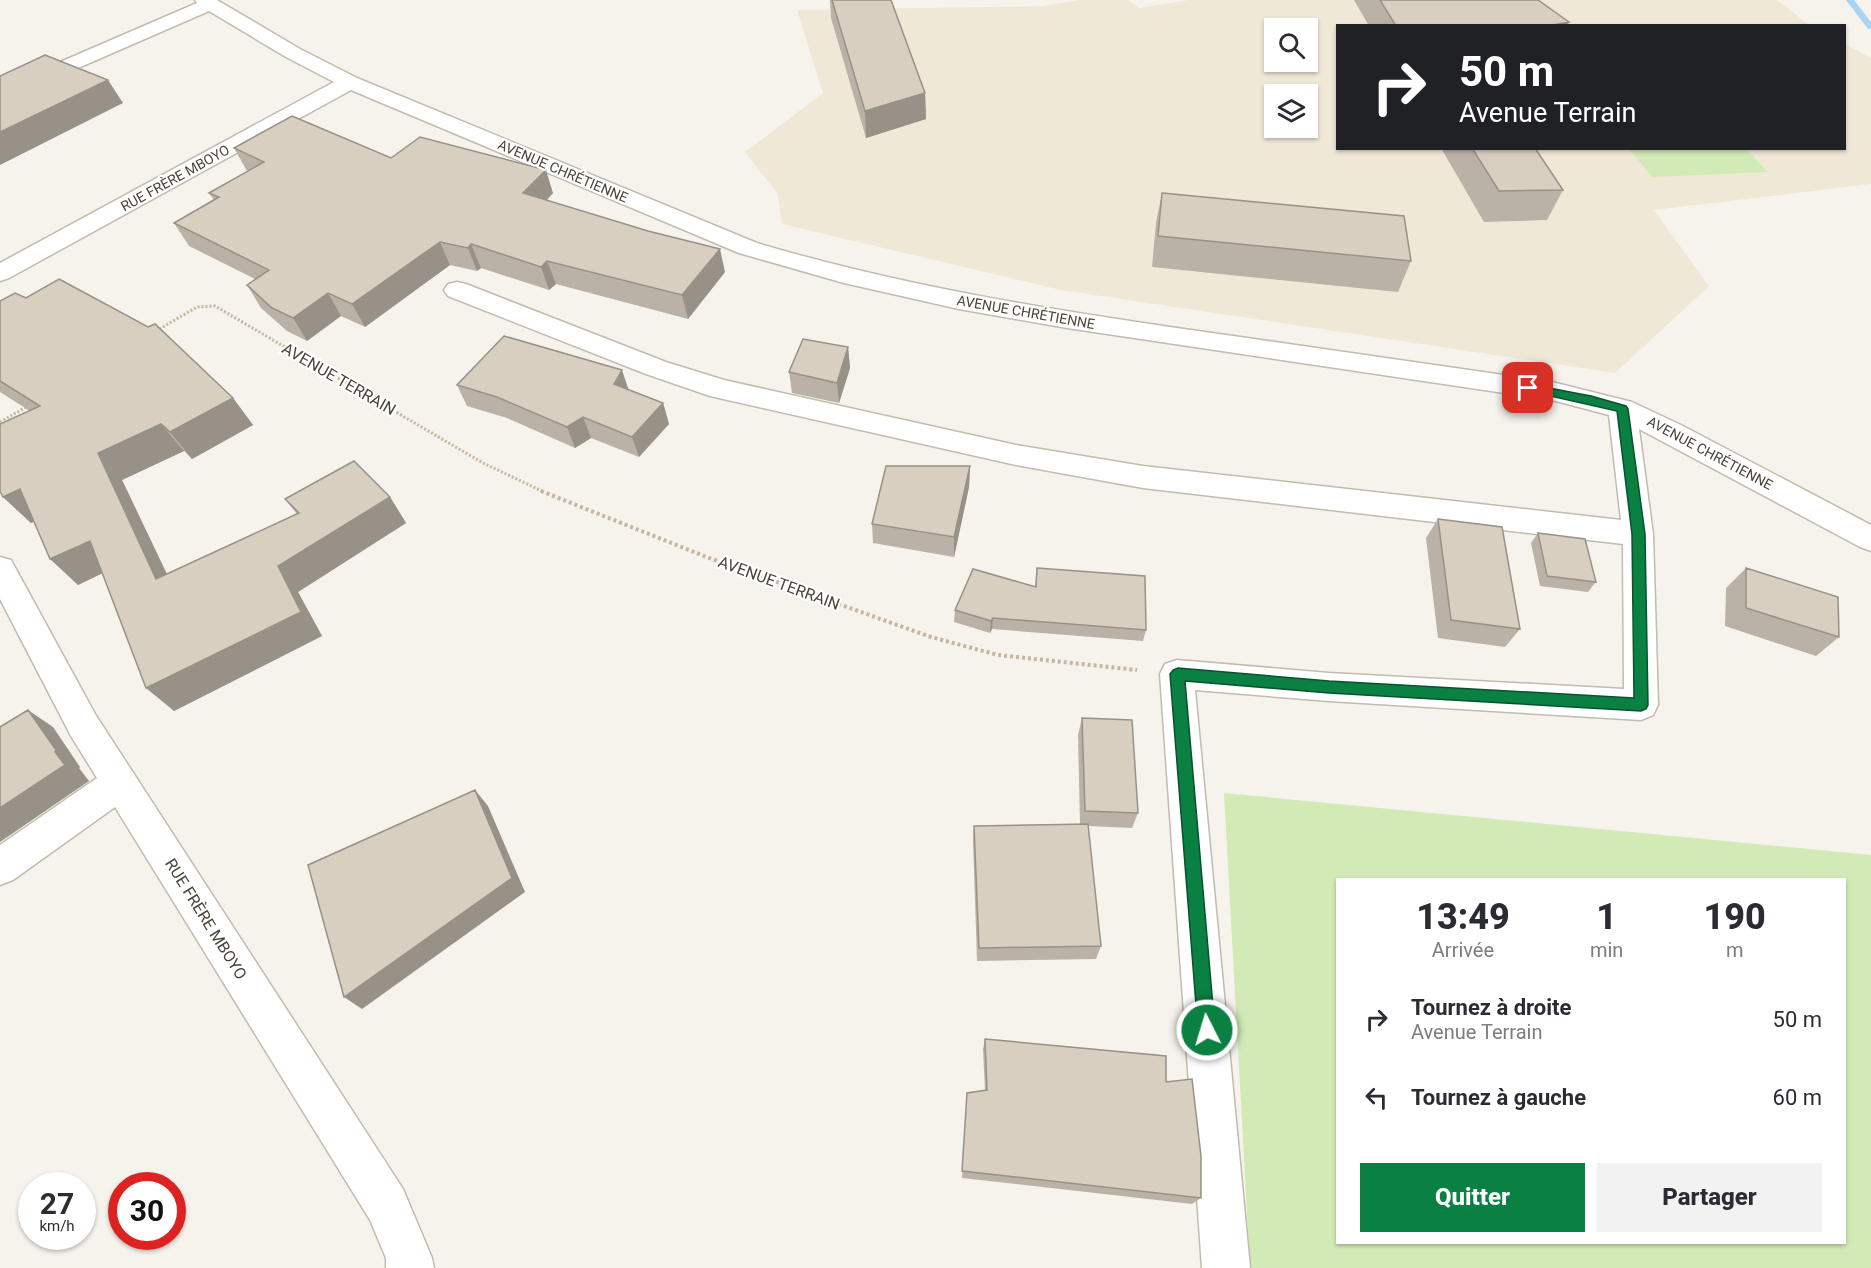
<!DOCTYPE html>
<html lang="fr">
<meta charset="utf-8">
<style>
:root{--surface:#fff;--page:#f2f2f3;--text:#2b2b33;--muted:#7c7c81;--accent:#0b8043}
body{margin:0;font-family:Roboto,sans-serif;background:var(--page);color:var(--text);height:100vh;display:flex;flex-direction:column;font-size:22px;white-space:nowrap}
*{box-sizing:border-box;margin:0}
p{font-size:20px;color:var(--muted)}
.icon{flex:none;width:33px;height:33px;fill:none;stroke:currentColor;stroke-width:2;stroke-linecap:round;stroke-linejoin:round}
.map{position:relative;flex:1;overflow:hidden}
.drawer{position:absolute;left:1336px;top:878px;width:510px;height:366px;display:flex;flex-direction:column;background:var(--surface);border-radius:0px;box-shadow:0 2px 4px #0004}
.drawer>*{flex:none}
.hud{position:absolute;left:1336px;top:24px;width:510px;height:126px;border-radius:0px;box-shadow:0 2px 4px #0004;background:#202124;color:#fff;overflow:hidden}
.controls{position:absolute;left:1264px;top:18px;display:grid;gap:12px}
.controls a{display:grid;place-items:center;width:54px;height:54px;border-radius:0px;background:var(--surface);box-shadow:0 2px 4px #0004;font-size:30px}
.speed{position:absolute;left:18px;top:1172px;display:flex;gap:12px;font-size:30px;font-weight:700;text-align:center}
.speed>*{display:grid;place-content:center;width:78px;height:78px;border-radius:50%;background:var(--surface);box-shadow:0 2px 4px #0004;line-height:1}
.speed small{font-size:15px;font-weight:400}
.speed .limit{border:9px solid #d22;background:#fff;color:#111}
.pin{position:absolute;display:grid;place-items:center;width:51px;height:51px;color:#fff;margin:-26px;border-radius:12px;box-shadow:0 3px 9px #0006}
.me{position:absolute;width:66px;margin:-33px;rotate:355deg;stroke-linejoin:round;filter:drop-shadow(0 0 4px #0008)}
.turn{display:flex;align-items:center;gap:21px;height:126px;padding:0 24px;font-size:27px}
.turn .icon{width:78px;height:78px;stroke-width:2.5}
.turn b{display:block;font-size:42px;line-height:51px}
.eta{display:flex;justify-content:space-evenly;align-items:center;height:102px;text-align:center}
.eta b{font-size:36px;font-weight:800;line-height:42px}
.primary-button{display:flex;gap:12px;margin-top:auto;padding:12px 24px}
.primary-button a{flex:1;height:69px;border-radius:0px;background:var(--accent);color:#fff;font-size:24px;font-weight:800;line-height:69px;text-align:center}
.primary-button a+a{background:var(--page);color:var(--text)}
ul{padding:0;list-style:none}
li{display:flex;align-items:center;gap:18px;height:78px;padding:0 24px}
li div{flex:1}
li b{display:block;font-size:22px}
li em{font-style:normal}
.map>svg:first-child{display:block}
.education{fill:#efe8d6;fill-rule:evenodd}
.green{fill:#d2eab5;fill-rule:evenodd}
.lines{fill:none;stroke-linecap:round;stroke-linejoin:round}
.stream{fill:#a9d4f2;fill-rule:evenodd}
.street-casing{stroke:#c2bbae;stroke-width:3}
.path-far1{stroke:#c4b79f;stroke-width:3;stroke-dasharray:2 2;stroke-linecap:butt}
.path{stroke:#c4b79f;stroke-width:4;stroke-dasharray:3 3;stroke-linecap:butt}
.street{fill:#fff;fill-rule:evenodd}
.wall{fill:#bab2a6}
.shaded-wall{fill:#979187}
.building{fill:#d8cfc1;stroke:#979187;stroke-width:1.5}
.route{fill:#0b8043;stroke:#07532c;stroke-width:1.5}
.labels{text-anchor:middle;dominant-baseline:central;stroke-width:4.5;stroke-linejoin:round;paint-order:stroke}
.far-street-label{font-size:14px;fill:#4b4439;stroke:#fff}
.street-label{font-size:16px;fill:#4b4439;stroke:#fff}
</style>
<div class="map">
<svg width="1871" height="1268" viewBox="0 0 1871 1268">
<rect width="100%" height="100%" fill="#f6f3ec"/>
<path class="education" d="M1079 0H1128L1139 8 1189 0H1777L1809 25 1338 26V148H1845V44L1871 58V184L1654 210 1709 286 1615 373 1061 290 782 224 778 194 745 152 823 93 797 10 1042 6ZM1275 28H1308V62H1275ZM1275 94H1308V128H1275Z"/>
<path class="green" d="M1629 149H1746L1768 172 1652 177Z
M1224 793 1871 855V1268H1250ZM1338 879H1845V1242H1338Z"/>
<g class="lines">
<path class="stream" d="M1846 0H1854L1871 22V29H1868Z"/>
<g class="street-casing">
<path id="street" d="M195 0H217L300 49 357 78 757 243C908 288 1063 312 1219 334 1330 350 1441 366 1552 382L1632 402 1681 425 1871 525V551L1860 547 1639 429 1653 534 1658 705 1653 715 1641 720 1329 701 1195 690 1250 1268H1202L1160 674 1165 664 1177 660 1329 673 1624 689 1623 544 1143 488 1016 465 710 396 646 374 448 296 444 290 448 284 457 282 466 284 666 362 724 380 1016 445 1143 466 1621 520 1609 415 1552 400 1067 328 959 309 844 283 739 253 351 90 9 278 0 281V263L334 82 286 57 209 11 0 102V88L197 3Z
M0 557 11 560 95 714 403 1189 432 1258 434 1268H386V1258L370 1220 115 807 13 880 0 885V845L97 778 71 736 0 599Z"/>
</g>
<path class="path-far1" d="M156 331 197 307 215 306 483 463 544 492
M0 422 28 406"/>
<path class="path" d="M541 491 704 556 931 637 998 655 1137 670"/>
<use href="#street" class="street"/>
</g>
<path class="wall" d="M830 0H891L925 93 926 119 866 138 831 18Z
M1354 0H1538L1569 22 1567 26H1369Z
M234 148 391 158 553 193 547 200 725 272 688 319 556 284 549 290 481 268 477 271 450 265 365 327 341 316 307 341 287 331 261 308 247 285 255 279 189 246 174 223 214 200 209 193 247 171Z
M1441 148H1535L1563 190 1547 220 1484 222Z
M1162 193 1411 261 1398 292 1152 267 1156 223Z
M0 301 233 398 253 425 192 459 184 451 122 480 167 574 297 514 285 499 390 497 406 523 298 592 322 636 174 711 103 573 78 585 34 522 31 523 3 497 30 411 0 392Z
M848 347 850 368 839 403 792 393 789 372Z
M457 385 628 390 663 403 669 424 639 457 591 438 575 448 507 418 467 406Z
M970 466 969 487 954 557 873 543 872 524Z
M1438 519 1520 629 1505 647 1438 638 1426 538Z
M1538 533 1596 582 1588 592 1540 586 1531 543Z
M1037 568 1146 630 1143 641 992 629 990 633 954 622 955 610 1035 587Z
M1746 568 1839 637 1816 656 1725 626 1726 588Z
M1082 718 1138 813 1132 828 1088 826 1101 946 1096 959 977 961 973 841 974 826 1080 824 1078 735Z
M985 1039 1166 1082 1201 1198 1192 1204 962 1178 967 1093 985 1091 983 1049Z"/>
<path class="shaded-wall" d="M1569 22 1567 26H1547Z
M108 80 123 103 0 165V132Z
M925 93 926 119 866 138 865 111Z
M546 170 553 193 531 216 523 193Z
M440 242 450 265 365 327 352 304Z
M471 244 481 268 477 271 468 248Z
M720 249 725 272 688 319 682 295Z
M547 261 556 284 549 290 541 267Z
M328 293 341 316 307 341 293 318Z
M848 347 850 368 839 403 837 383Z
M622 370 629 391 614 384Z
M233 398 253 425 192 459 170 432Z
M663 403 669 424 639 457 632 437Z
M583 417 591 438 575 448 567 427Z
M161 424 184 451 122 480 181 604 156 579 98 453Z
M970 466 969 487 954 557V537Z
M20 489 48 515 31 523 3 497Z
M390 497 406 523 298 592 322 636 174 711 146 688 278 566Z
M90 541 117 566 78 585 50 559Z
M993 618 992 629 990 633 991 621Z
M28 710 53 727 80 767 79 768 89 781 0 842V808L55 752Z
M475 790 488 806 525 892 362 1009 344 997Z"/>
<path class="building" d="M832 0H891L925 93 865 111Z
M1380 0H1538L1569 22 1547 26H1396Z
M45 55 108 80 0 132V76Z
M292 116 391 158 420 137 546 170 523 193 648 231 720 249 682 295 547 261 541 267 471 244 468 248 440 242 352 304 328 293 293 318 272 308 247 285 269 270 174 223 219 197 209 193 264 162 234 148Z
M1472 148H1535L1563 190 1499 191Z
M1162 193 1404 216 1411 261 1158 236Z
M59 279 148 327 155 324 233 398 170 432 161 424 98 453 156 579 299 513 285 499 354 461 390 497 278 566 301 612 146 688 90 541 50 559 20 489 3 497 0 491V424L40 406 0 381V301L15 293 26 298Z
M504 336 622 370 614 384 663 403 632 437 583 417 567 427 497 397 457 385Z
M803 339 848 347 837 383 789 372Z
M886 466H970L954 537 872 524Z
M1438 519 1502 527 1520 629 1451 620Z
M1538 533 1585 539 1596 582 1547 576Z
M1037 568 1145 576 1146 630 993 618 991 621 955 610 973 569 1036 587Z
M1746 568 1838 597 1839 637 1746 608Z
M28 710 56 750 55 752 65 765 0 808V727Z
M1082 718 1132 720 1138 813 1085 811Z
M475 790 512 878 344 997 308 865Z
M1088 824 1101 946 979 948 974 826Z
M985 1039 1166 1056V1082L1192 1079 1201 1156V1198L962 1171 967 1093 987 1090Z"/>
<path class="route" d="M1528 384 1591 396 1626 406 1628 409 1645 534 1648 705 1646 709 1641 711 1329 693 1185 681 1215 1030 1213 1037 1207 1039 1200 1037 1198 1030 1170 674 1173 670 1178 668 1329 681 1634 698 1632 534 1617 411 1524 390 1523 388Z"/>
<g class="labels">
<g class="far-street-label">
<text transform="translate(563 171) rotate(23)">AVENUE CHRÉTIENNE</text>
<text transform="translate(175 178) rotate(-29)">RUE FRÈRE MBOYO</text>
<text transform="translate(1026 312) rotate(10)">AVENUE CHRÉTIENNE</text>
<text transform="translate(1710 453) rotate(28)">AVENUE CHRÉTIENNE</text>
</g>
<g class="street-label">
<text transform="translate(339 379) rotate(30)">AVENUE TERRAIN</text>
<text transform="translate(779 583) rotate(20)">AVENUE TERRAIN</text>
<text transform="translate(206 919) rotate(58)">RUE FRÈRE MBOYO</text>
</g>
</g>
</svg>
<div class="controls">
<a><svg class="icon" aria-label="search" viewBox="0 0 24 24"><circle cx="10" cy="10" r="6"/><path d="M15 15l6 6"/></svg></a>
<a><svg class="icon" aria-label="layers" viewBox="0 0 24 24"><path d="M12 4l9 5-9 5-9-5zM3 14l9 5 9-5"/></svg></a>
</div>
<div class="speed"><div>27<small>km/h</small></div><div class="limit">30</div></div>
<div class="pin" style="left:1528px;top:388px;background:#d93025"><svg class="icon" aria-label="arrive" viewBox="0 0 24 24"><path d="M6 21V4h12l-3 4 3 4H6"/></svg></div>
<svg class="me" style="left:1207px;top:1030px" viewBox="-20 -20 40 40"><circle r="17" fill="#0b8043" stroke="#fff" stroke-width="3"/><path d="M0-11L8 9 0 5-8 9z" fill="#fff"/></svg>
<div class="hud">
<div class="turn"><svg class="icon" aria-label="right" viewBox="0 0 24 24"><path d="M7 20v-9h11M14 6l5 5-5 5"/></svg><div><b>50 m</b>Avenue Terrain</div></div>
</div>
<section class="drawer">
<div class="eta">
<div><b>13:49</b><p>Arrivée</p></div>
<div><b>1</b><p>min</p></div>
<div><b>190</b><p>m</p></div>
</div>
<ul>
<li><svg class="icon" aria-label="right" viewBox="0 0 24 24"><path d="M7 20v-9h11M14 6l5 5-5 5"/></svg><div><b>Tournez à droite</b><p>Avenue Terrain</p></div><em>50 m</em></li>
<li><svg class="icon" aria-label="left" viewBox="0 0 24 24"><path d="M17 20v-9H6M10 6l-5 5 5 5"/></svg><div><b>Tournez à gauche</b></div><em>60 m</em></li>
</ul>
<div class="primary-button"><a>Quitter</a><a>Partager</a></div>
</section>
</div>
